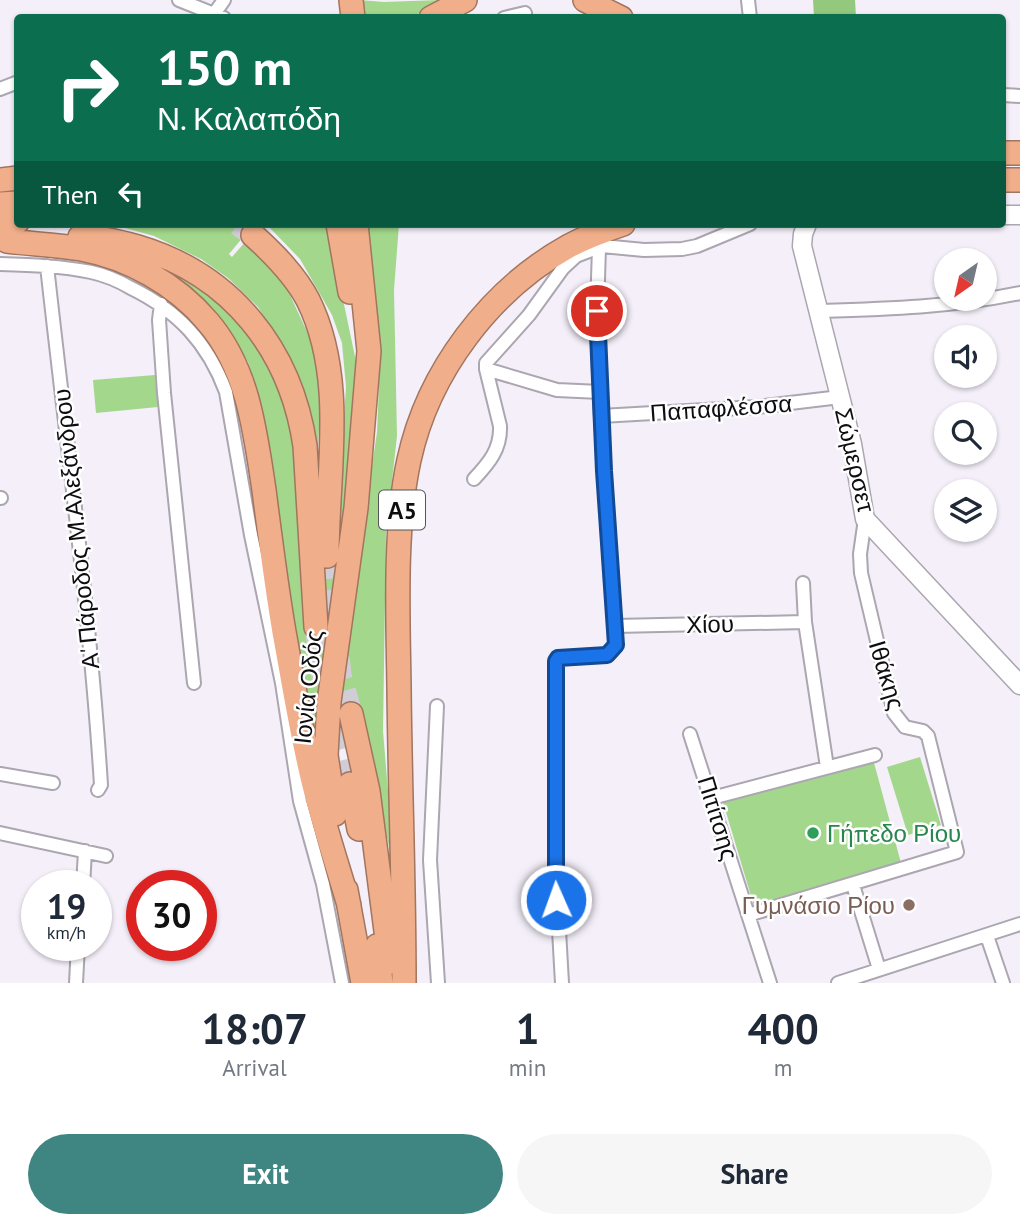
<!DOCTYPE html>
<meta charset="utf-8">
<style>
:root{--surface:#fff;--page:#f6f6f7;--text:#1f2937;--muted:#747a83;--accent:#3f8682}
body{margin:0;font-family:"PT Sans",sans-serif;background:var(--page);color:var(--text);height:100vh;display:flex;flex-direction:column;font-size:26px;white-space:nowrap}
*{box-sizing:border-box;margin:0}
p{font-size:23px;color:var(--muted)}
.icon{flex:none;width:38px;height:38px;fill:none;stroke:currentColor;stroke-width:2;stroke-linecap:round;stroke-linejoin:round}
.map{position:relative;height:983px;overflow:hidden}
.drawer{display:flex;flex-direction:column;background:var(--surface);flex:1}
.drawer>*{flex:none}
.guide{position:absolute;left:14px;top:14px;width:992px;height:214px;border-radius:7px;box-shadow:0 2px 5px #0004;background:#0b6e4f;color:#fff;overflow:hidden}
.needle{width:46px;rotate:214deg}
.buttons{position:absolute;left:934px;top:248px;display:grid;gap:14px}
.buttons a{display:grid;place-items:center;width:63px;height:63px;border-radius:50%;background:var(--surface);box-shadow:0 2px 5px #0004;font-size:35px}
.speed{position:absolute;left:21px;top:870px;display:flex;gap:14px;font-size:35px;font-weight:700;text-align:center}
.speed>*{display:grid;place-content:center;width:91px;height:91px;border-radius:50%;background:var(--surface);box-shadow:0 2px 5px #0004;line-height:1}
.speed small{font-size:18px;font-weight:400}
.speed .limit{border:10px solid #d22;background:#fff;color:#111}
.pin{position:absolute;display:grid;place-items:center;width:60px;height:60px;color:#fff;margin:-30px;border:4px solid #fff;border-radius:50%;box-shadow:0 2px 7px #0007}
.me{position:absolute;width:77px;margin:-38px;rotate:358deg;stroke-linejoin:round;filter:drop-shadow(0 0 5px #0008)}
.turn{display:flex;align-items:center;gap:24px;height:147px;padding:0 28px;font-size:32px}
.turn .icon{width:91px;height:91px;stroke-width:2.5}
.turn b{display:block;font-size:49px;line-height:60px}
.then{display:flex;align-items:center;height:66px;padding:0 28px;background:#0003;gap:14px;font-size:26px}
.eta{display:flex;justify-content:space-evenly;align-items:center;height:119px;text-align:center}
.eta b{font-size:42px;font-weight:800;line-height:49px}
.button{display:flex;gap:14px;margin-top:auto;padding:14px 28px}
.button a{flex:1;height:80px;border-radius:42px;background:var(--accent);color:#fff;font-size:28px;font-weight:800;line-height:80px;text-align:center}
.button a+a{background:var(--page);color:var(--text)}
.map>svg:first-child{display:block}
.green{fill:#a3d78c}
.forest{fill:#94c87d}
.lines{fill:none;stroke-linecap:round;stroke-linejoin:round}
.highway-tunnel{stroke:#d1cdd6;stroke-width:23;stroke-dasharray:23 11;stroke-linecap:butt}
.street-casing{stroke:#aba6b0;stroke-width:16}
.secondary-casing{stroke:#aba6b0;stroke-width:21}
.highway-casing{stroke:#a1755f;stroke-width:26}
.street{stroke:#fff;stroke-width:12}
.secondary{stroke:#fff;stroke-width:18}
.highway{stroke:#f0ae8a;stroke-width:23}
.route-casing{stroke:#114b97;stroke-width:18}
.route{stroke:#1a73e8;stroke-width:12}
.leisure-dot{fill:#2e9e5b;stroke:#fefefe;stroke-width:2.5}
.education-dot{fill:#8d6e63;stroke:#fefefe;stroke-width:2.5}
.labels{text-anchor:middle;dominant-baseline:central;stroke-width:5;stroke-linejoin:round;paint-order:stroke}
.shield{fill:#fefefe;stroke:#555557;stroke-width:2}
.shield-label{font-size:23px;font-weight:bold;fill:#0d0c0f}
.street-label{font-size:24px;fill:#0d0c0f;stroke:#fefefe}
.leisure-label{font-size:24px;fill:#27864d;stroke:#fefefe;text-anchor:start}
.education-label{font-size:24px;fill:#785e54;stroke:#fefefe;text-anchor:end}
</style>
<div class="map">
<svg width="1020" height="983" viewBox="0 0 1020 983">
<rect width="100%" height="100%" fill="#f4eff9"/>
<path class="green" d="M359 0 384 2 440 0 427 6 413 18 362 17Z
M211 224H254L229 254 232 257 246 241 284 282 309 336 316 359 319 386V428L315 502 305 396 291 360 258 307 228 278 201 259 154 236 125 228Z
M368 224H399L394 290 397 436 386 534 383 731 393 852H390L361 707 341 709 349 627 377 432 379 385Z
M270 228H328L358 371 350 467 317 706 315 769 261 407 248 362 218 319 141 258 209 294 243 324 284 385 316 560 341 460 346 387 342 343 332 315 300 259Z
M155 375 158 407 96 413 93 380Z
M920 757 941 825 908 835 887 767Z
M873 759 901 863 754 906 723 802Z"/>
<path class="forest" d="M813 0H855L856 17H814Z"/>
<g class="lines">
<path class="highway-tunnel" d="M238 224 253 235
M327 556 340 675 351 714
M316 627 323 678 350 784"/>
<g class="street-casing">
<path id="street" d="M179 0 224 18
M748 0 750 18
M211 18 224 0
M504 18 525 13
M0 89 18 82
M1003 95 1020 96
M0 264C31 265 61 266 91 272 105 275 119 281 131 288 178 311 208 343 226 392L251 535 282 683 300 801 323 884 342 983
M47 266C66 439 90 611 101 785L98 790
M161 304 159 320 164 393 194 683
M820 311C887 309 954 307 1020 293
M486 369 557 390 600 392
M601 416 757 407 840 397
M474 479C489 463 501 449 500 426L486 369V363L529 315 563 268 576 256 602 246 644 250 682 249 697 246 750 224
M0 498H1
M803 583 805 622 827 767
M615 626 805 622
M437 706 430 860 438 983
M690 734 770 983
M0 774 53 783
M712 798 875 755
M0 833 106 856
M853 885 879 969
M83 886 85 851
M748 915 957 852 928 736 923 731 905 727 894 713 861 573 860 554 865 519
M987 936 1003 983
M76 983 78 945
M562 983 555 859 556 661 558 658 607 655 616 645 600 402 597 311 599 247
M838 983 1020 924"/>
</g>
<g class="secondary-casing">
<path id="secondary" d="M1003 215H1020
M807 224 803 234 802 246 852 444 865 519 1020 685"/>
</g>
<g class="highway-casing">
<path id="highway" d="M351 0 353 18
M585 0 621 18
M431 18 465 0
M1003 153H1020
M0 180 18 178
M1003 180H1020
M0 204 18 203
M0 222 18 221
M338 224 350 292
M253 235C274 254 295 275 308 300 347 378 327 473 327 556
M80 237C99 237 120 242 138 247 232 275 291 350 305 446L316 627
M7 241C31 244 57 245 81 249 129 258 176 284 208 322 248 369 255 430 264 490 270 537 276 585 284 632 294 686 302 740 316 793 326 831 338 868 349 905
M351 714 368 791 390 962
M350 784 359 829
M335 814 326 755 329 702 356 508 369 351 356 224
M346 890 363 983
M377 946 381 983
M404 983C404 884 400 786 399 687 398 617 394 528 409 460 428 372 490 290 569 246 586 237 605 230 623 224"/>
</g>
<use href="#street" class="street"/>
<use href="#secondary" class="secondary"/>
<use href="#highway" class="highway"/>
</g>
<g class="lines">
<g class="route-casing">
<path id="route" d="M556 900V661L558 658 607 655 616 645 604 471 597 311"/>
</g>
<use href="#route" class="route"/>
</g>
<circle class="leisure-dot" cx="813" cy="833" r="7"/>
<circle class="education-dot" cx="909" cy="905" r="7"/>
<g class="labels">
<rect class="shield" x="379" y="490.5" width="46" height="39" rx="5"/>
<g class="shield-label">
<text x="402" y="510">Α5</text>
</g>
<g class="street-label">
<text transform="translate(721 408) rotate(-4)">Παπαφλέσσα</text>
<text transform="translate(855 460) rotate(77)">Σώμερσετ</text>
<text transform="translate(76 529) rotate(-96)">Α' Πάροδος Μ.Αλεξάνδρου</text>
<text transform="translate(710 624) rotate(-1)">Χίου</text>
<text transform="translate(887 675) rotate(73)">Ιθάκης</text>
<text transform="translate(308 687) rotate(-84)">Ιονία Οδός</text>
<text transform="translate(718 818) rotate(73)">Πιτίτσης</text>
</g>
<g class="leisure-label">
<text x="827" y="833">Γήπεδο Ρίου</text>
</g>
<g class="education-label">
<text x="895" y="905">Γυμνάσιο Ρίου</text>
</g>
</g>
</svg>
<div class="buttons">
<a><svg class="needle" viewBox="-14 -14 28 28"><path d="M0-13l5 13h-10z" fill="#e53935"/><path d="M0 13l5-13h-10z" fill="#747a83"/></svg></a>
<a><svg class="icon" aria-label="sound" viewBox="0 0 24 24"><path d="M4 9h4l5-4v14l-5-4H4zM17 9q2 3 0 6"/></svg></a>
<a><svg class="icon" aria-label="search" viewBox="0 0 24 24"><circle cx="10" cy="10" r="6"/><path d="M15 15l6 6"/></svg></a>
<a><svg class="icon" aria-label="layers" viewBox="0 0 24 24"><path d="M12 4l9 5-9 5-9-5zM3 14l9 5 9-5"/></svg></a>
</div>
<div class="speed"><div>19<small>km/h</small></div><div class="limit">30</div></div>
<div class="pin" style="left:597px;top:311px;background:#d93025"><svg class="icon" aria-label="arrive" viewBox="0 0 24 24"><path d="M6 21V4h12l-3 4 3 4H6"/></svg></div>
<svg class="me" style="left:556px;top:900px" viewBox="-20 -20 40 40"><circle r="17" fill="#1a73e8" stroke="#fff" stroke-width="3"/><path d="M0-11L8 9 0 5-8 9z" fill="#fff"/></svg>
<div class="guide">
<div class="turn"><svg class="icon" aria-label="right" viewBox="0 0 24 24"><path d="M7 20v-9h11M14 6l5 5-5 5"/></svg><div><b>150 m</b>Ν. Καλαπόδη</div></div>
<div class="then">Then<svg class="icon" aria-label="left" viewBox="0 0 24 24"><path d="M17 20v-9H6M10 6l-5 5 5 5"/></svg></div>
</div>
</div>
<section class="drawer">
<div class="eta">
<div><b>18:07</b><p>Arrival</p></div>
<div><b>1</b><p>min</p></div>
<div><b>400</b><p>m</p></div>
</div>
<div class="button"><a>Exit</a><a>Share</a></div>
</section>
